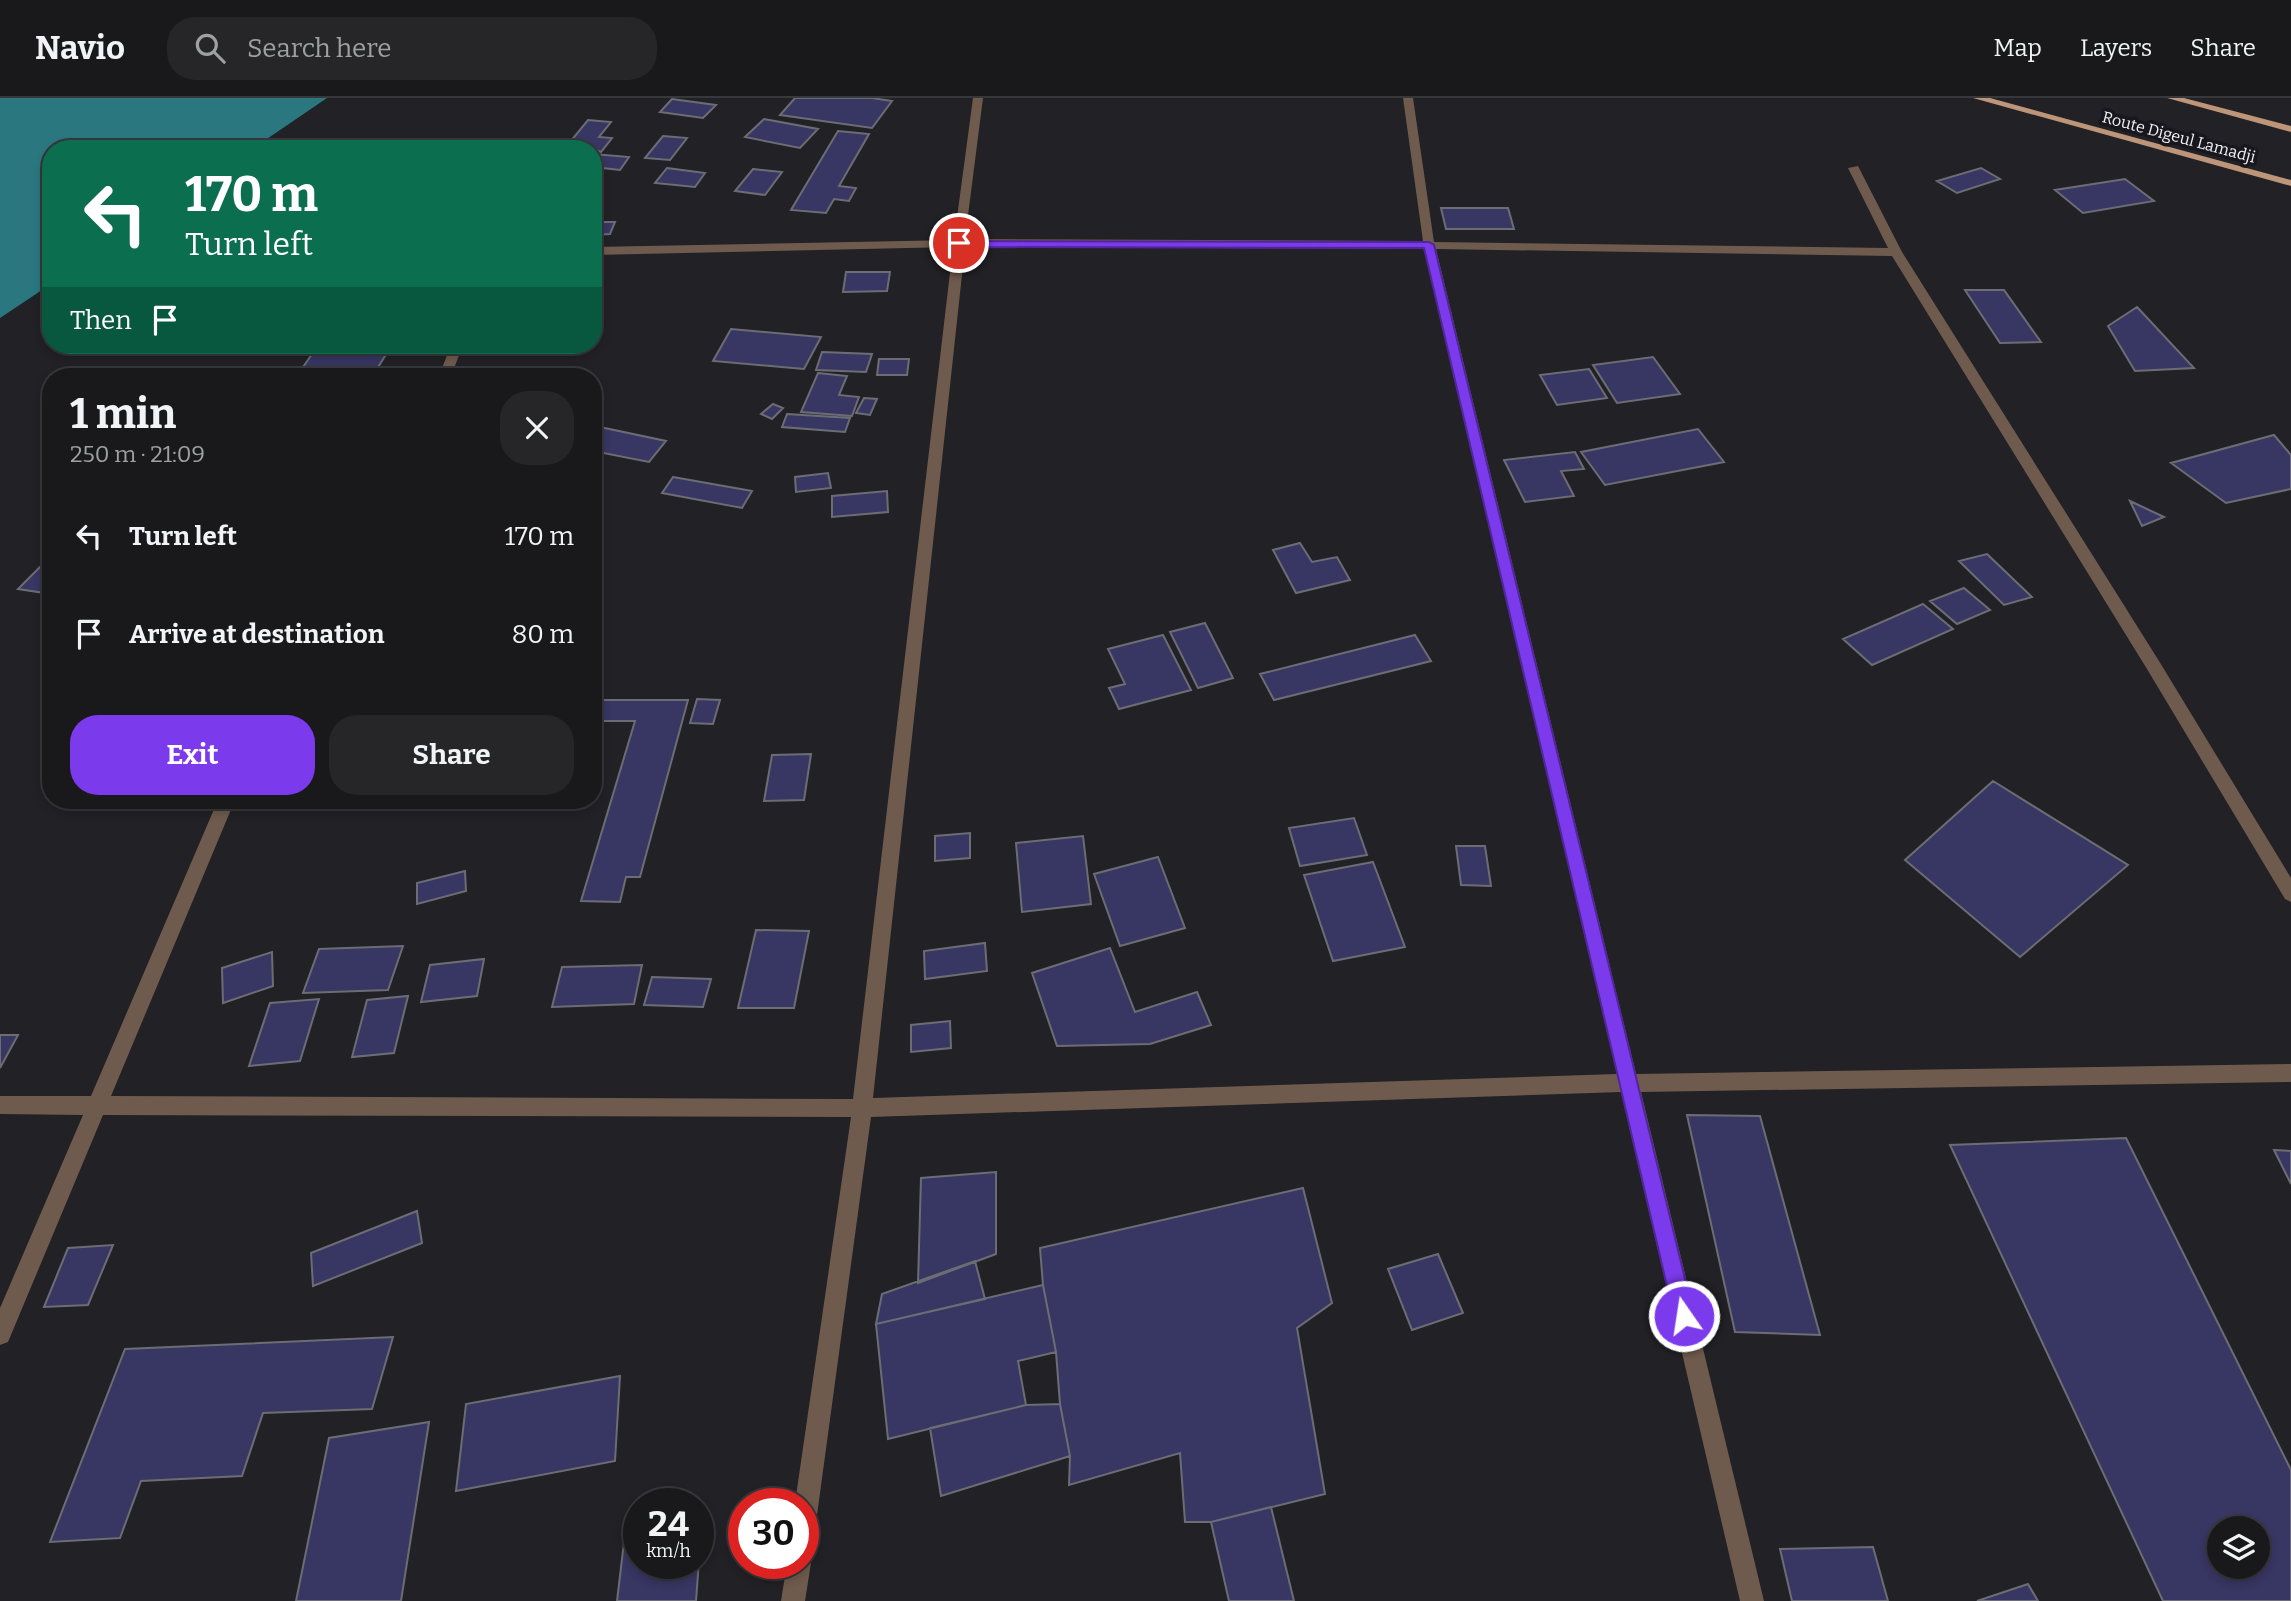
<!DOCTYPE html>
<meta charset="utf-8">
<style>
:root{--surface:#19191c;--page:#262629;--text:#f1f3f6;--muted:#9fa0a3;--line:#37383b;--accent:#7c3aed}
body{margin:0;font-family:Bitter,serif;background:var(--page);color:var(--text);height:100vh;display:flex;flex-direction:column;font-size:26px;white-space:nowrap}
*{box-sizing:border-box;margin:0}
p{font-size:23px;color:var(--muted)}
.icon{flex:none;width:38px;height:38px;fill:none;stroke:currentColor;stroke-width:2;stroke-linecap:round;stroke-linejoin:round}
.map{position:relative;flex:1;overflow:hidden}
.sheet{position:absolute;left:42px;top:270px;width:560px;height:441px;display:flex;flex-direction:column;background:var(--surface);border-radius:28px;box-shadow:0 4px 10px #0003,0 0 0 2px var(--line)}
.sheet>*{flex:none}
.guide{position:absolute;left:42px;top:42px;width:560px;height:214px;border-radius:28px;box-shadow:0 4px 10px #0003,0 0 0 2px var(--line);background:#0b6e4f;color:#fff;overflow:hidden}
.controls{position:absolute;left:2207px;top:1418px;display:grid;gap:14px}
.controls a{display:grid;place-items:center;width:63px;height:63px;border-radius:50%;background:var(--surface);box-shadow:0 4px 10px #0003,0 0 0 2px var(--line);font-size:35px}
.speed{position:absolute;left:623px;top:1390px;display:flex;gap:14px;font-size:35px;font-weight:700;text-align:center}
.speed>*{display:grid;place-content:center;width:91px;height:91px;border-radius:50%;background:var(--surface);box-shadow:0 4px 10px #0003,0 0 0 2px var(--line);line-height:1}
.speed small{font-size:18px;font-weight:400}
.speed .limit{border:10px solid #d22;background:#fff;color:#111}
.pin{position:absolute;display:grid;place-items:center;width:60px;height:60px;color:#fff;margin:-30px;border:4px solid #fff;border-radius:50%;box-shadow:0 2px 7px #0007}
.me{position:absolute;width:77px;margin:-38px;rotate:347deg;stroke-linejoin:round;filter:drop-shadow(0 0 5px #0008)}
.turn{display:flex;align-items:center;gap:24px;height:147px;padding:0 28px;font-size:32px}
.turn .icon{width:91px;height:91px;stroke-width:2.5}
.turn b{display:block;font-size:49px;line-height:60px}
.then{display:flex;align-items:center;height:66px;padding:0 28px;background:#0003;gap:14px;font-size:26px}
.round{display:grid;place-items:center;flex:none;width:74px;height:74px;border-radius:28px;background:var(--page)}
.headline{display:flex;align-items:center;justify-content:space-between;height:119px;padding:0 28px}
h1{font-size:42px;font-weight:700;line-height:52px}
.button{display:flex;gap:14px;margin-top:auto;padding:14px 28px}
.button a{flex:1;height:80px;border-radius:28px;background:var(--accent);color:#fff;font-size:28px;font-weight:700;line-height:80px;text-align:center}
.button a+a{background:var(--page);color:var(--text)}
ul{padding:0;list-style:none}
li{display:flex;align-items:center;gap:21px;height:98px;padding:0 28px}
li div{flex:1}
li b{display:block;font-size:26px}
li em{font-style:normal}
header{display:flex;align-items:center;gap:42px;box-sizing:border-box;height:98px;padding:0 35px;background:var(--surface);border-bottom:2px solid var(--line)}
header strong{font-size:33px}
nav{display:flex;gap:38px;margin-inline-start:auto;font-size:24px}
.search{width:490px;height:63px;background:var(--page);display:flex;align-items:center;gap:18px;box-sizing:border-box;padding:0 24px;border-radius:28px;color:var(--muted);font-size:26px}
.map>svg:first-child{display:block}
.water{fill:#2a7780}
.building{fill:#383662;stroke:#6c6d74;stroke-width:2;fill-rule:evenodd}
.lines{fill:none;stroke-linecap:round;stroke-linejoin:round}
.minor{fill:#6f5b4d;fill-rule:evenodd}
.major{fill:#bd9578;fill-rule:evenodd}
.route{fill:#7c3aed;stroke:#51269a;stroke-width:2}
.labels{text-anchor:middle;dominant-baseline:central;stroke-width:7;stroke-linejoin:round;paint-order:stroke}
.far-street-label{font-size:16px;fill:#f0f0f4;stroke:#17171d}
</style>
<header>
<strong>Navio</strong>
<div class="search"><svg class="icon" aria-label="search" viewBox="0 0 24 24"><circle cx="10" cy="10" r="6"/><path d="M15 15l6 6"/></svg>Search here</div>
<nav><a>Map</a><a>Layers</a><a>Share</a></nav>
</header>
<div class="map">
<svg width="2291" height="1503" viewBox="0 0 2291 1503">
<rect width="100%" height="100%" fill="#212126"/>
<path class="water" d="M0 0H327L252 51H51V186L0 220Z"/>
<path class="building" d="M795 0H872L892 3 872 30 780 17Z
M672 1 716 7 703 20 660 14Z
M764 21 818 31 800 50 745 39Z
M588 22 611 24 599 39 612 40 601 54 593 51 565 50Z
M838 33 869 36 839 88 856 90 849 103 834 101 826 115 791 112Z
M663 38 687 40 670 62 645 60Z
M593 56 629 59 620 72 593 69Z
M667 70 705 75 695 89 655 85Z
M1981 70 2000 81 1957 95 1937 83Z
M753 71 782 74 765 97 735 93Z
M2125 81 2154 103 2083 115 2055 92Z
M1441 110H1508L1514 131H1446Z
M593 124H615L610 136 593 137Z
M846 174H890L887 193 843 194Z
M1965 192H2004L2041 244 2000 245Z
M2137 209 2194 270 2135 273 2108 228Z
M731 231 821 239 804 271 713 263Z
M361 247H392L375 274H359L356 278H297L314 253 356 255Z
M822 254 872 256 866 274 816 272Z
M1653 259 1680 296 1617 305 1593 267Z
M879 261H909L907 277H877Z
M1589 271 1607 300 1557 307 1540 277Z
M818 275 847 278 839 297 859 299 852 318 801 314Z
M864 300 877 301 870 317 856 315Z
M773 306 783 310 772 321 761 316Z
M787 316 850 320 845 334 782 329Z
M600 329 666 343 649 364 593 353V337Z
M1698 331 1724 364 1605 387 1581 354Z
M2274 337 2291 357V391L2226 405 2171 365Z
M1575 354 1584 371 1561 373 1574 398 1525 404 1504 362Z
M828 375 831 390 796 394 795 379Z
M673 379 752 393 742 410 662 395Z
M887 393 888 414 832 419V398Z
M2130 403 2164 419 2142 428Z
M1300 445 1312 464 1337 459 1350 482 1296 495 1273 452Z
M1987 456 2032 499 2004 507 1959 463Z
M51 458V496L18 491Z
M1964 490 1990 512 1957 526 1930 503Z
M1923 506 1953 531 1872 567 1843 541Z
M1205 525 1233 580 1198 590 1170 534Z
M1163 537 1191 592 1119 611 1109 590 1125 586 1108 551Z
M1415 537 1431 563 1274 602 1260 576Z
M697 601 720 602 713 626 690 625Z
M593 602H688L640 779H626L620 804 581 803 635 623H593Z
M811 656 804 702 764 703 772 657Z
M1993 683 2128 767 2020 859 1905 762Z
M1354 720 1367 757 1300 768 1289 730Z
M970 735V760L935 763V738Z
M1083 738 1091 806 1022 814 1016 745Z
M1456 748H1485L1491 788 1461 787Z
M1158 759 1185 830 1120 848 1094 776Z
M1373 764 1405 849 1333 863 1304 777Z
M465 773 466 793 417 806V785Z
M756 832 809 833 794 910H738Z
M985 845 987 873 925 881 924 853Z
M403 848 388 892 303 895 319 851Z
M1110 850 1135 914 1197 894 1211 927 1150 946 1057 948 1032 875Z
M272 854 273 888 223 905 222 870Z
M484 861 477 898 421 904 430 867Z
M642 867 634 906 552 909 562 869Z
M652 879 711 881 703 909 644 907Z
M408 898 394 955 352 959 367 902Z
M319 901 300 963 249 968 270 905Z
M950 923 951 950 911 954V927Z
M0 937H18L0 970Z
M1687 1017 1760 1018 1820 1237 1735 1234Z
M2126 1040 2291 1372V1503H2163L1950 1047ZM2219 1430H2258V1468H2219Z
M2274 1052 2291 1053V1086Z
M996 1074V1156L918 1185 921 1080Z
M1303 1090 1332 1205 1297 1230 1325 1396 1211 1424H1185L1180 1355 1069 1387 1070 1358 1060 1306 1056 1254 1043 1187 1040 1150Z
M417 1113 422 1145 313 1188 311 1155Z
M113 1147 88 1207 44 1209 68 1150Z
M1438 1156 1463 1215 1412 1232 1388 1171Z
M975 1163 985 1201 876 1226 882 1196Z
M1043 1187 1056 1254 1018 1263 1026 1307 888 1341 876 1226Z
M393 1239 372 1311 263 1315 242 1378 141 1383 120 1440 50 1444 125 1251Z
M620 1278 615 1363 456 1393 466 1306Z
M1060 1306 1070 1358 941 1398 930 1330 1026 1307Z
M429 1324 401 1503H296L329 1340Z
M703 1409 696 1503H617L627 1419 639 1417V1465H698V1410Z
M1271 1409 1294 1503H1229L1211 1424Z
M1873 1449 1888 1503H1792L1780 1451Z
M2028 1486 2038 1503H1977Z"/>
<g class="lines">
<path class="minor" d="M973 0H983L965 141 1423 143 1403 0H1413L1434 144 1888 150 1848 70 1858 68 1902 154 2159 563 2291 780V804L2285 801 2147 571 1892 158 1436 151 1636 976 2291 966V984L1641 994 1764 1503H1740L1621 994 871 1019 815 1432 811 1440 803 1444V1405H795L851 1019 103 1017 8 1244 0 1247V1210L83 1017 0 1016V998H91L218 702H235L111 998 853 1001 953 149 593 157V149L954 142ZM965 149 1424 151 1617 976 873 1000Z
M451 247H463L451 278H439Z
M803 1455 808 1456 811 1465 805 1503H781L787 1465H803Z"/>
<path class="major" d="M1973 0H1990L2291 82V88Z
M2167 0H2184L2291 28V34Z"/>
</g>
<path class="route" d="M955 143 1429 144 1434 147 1694 1218 1691 1225 1684 1228 1677 1225 1674 1218 1424 150 959 149 953 145Z"/>
<g class="labels">
<g class="far-street-label">
<text transform="translate(2179 39) rotate(15)">Route Digeul Lamadji</text>
</g>
</g>
</svg>
<div class="controls">
<a><svg class="icon" aria-label="layers" viewBox="0 0 24 24"><path d="M12 4l9 5-9 5-9-5zM3 14l9 5 9-5"/></svg></a>
</div>
<div class="speed"><div>24<small>km/h</small></div><div class="limit">30</div></div>
<div class="pin" style="left:959px;top:145px;background:#d93025"><svg class="icon" aria-label="arrive" viewBox="0 0 24 24"><path d="M6 21V4h12l-3 4 3 4H6"/></svg></div>
<svg class="me" style="left:1684px;top:1218px" viewBox="-20 -20 40 40"><circle r="17" fill="#7c3aed" stroke="#fff" stroke-width="3"/><path d="M0-11L8 9 0 5-8 9z" fill="#fff"/></svg>
<div class="guide">
<div class="turn"><svg class="icon" aria-label="left" viewBox="0 0 24 24"><path d="M17 20v-9H6M10 6l-5 5 5 5"/></svg><div><b>170 m</b>Turn left</div></div>
<div class="then">Then<svg class="icon" aria-label="arrive" viewBox="0 0 24 24"><path d="M6 21V4h12l-3 4 3 4H6"/></svg></div>
</div>
<section class="sheet">
<div class="headline"><div><h1>1 min</h1><p>250 m · 21:09</p></div><a class="round"><svg class="icon" aria-label="close" viewBox="0 0 24 24"><path d="M6 6l12 12M18 6L6 18"/></svg></a></div>
<ul>
<li><svg class="icon" aria-label="left" viewBox="0 0 24 24"><path d="M17 20v-9H6M10 6l-5 5 5 5"/></svg><div><b>Turn left</b></div><em>170 m</em></li>
<li><svg class="icon" aria-label="arrive" viewBox="0 0 24 24"><path d="M6 21V4h12l-3 4 3 4H6"/></svg><div><b>Arrive at destination</b></div><em>80 m</em></li>
</ul>
<div class="button"><a>Exit</a><a>Share</a></div>
</section>
</div>
